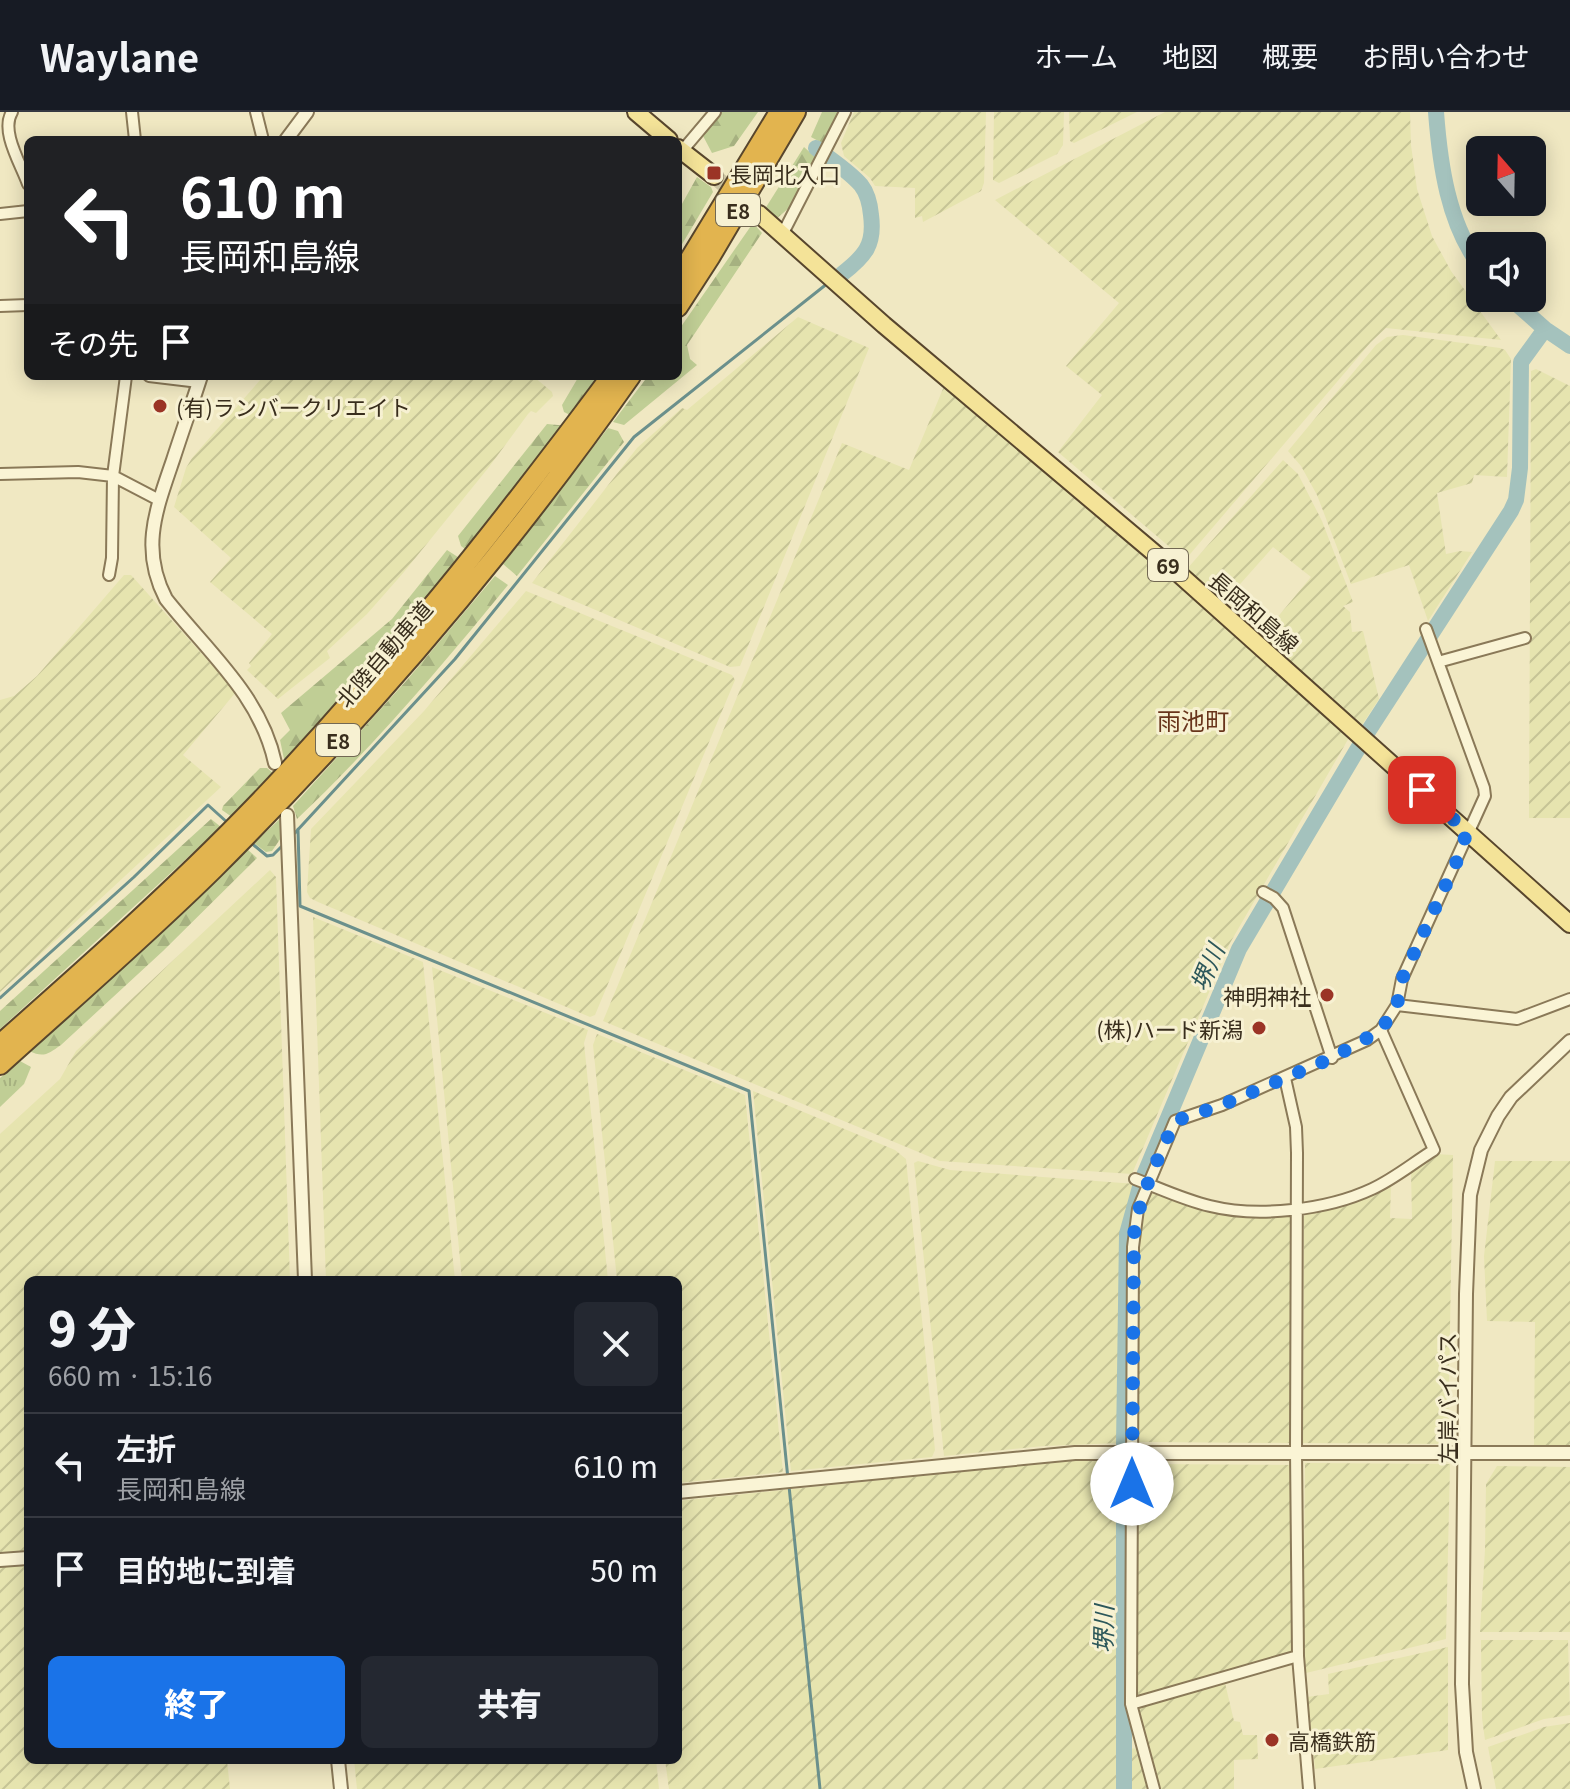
<!DOCTYPE html>
<html lang="ja">
<meta charset="utf-8">
<style>
:root{--surface:#171b24;--page:#242831;--text:#f1f3f6;--muted:#9ea1a6;--line:#363941;--accent:#1a73e8}
body{margin:0;font-family:Georgia,"Noto Sans JP",serif;background:var(--page);color:var(--text);height:100vh;display:flex;flex-direction:column;font-size:30px;white-space:nowrap}
*{box-sizing:border-box;margin:0}
p{font-size:26px;color:var(--muted)}
.icon{flex:none;width:44px;height:44px;fill:none;stroke:currentColor;stroke-width:2;stroke-linecap:round;stroke-linejoin:round}
.map{position:relative;flex:1;overflow:hidden}
.details{position:absolute;left:24px;top:1164px;width:658px;height:488px;display:flex;flex-direction:column;background:var(--surface);border-radius:12px;box-shadow:0 4px 20px #0003}
.details>*{flex:none}
.top-card{position:absolute;left:24px;top:24px;width:658px;height:244px;border-radius:12px;box-shadow:0 4px 20px #0003;background:#202124;color:#fff;overflow:hidden}
.needle{width:52px;rotate:340deg}
.fabs{position:absolute;left:1466px;top:24px;display:grid;gap:16px}
.fabs a{display:grid;place-items:center;width:80px;height:80px;border-radius:12px;background:var(--surface);box-shadow:0 4px 20px #0003;font-size:40px}
.pin{position:absolute;display:grid;place-items:center;width:68px;height:68px;color:#fff;margin:-34px;border-radius:16px;box-shadow:0 4px 12px #0006}
.me{position:absolute;width:88px;margin:-44px;rotate:0deg;stroke-linejoin:round;filter:drop-shadow(0 0 6px #0008)}
.turn{display:flex;align-items:center;gap:28px;height:168px;padding:0 24px;font-size:36px}
.turn .icon{width:104px;height:104px;stroke-width:2.5}
.turn b{display:block;font-size:56px;line-height:68px}
.then{display:flex;align-items:center;height:76px;padding:0 24px;background:#0003;gap:16px;font-size:30px}
.round{display:grid;place-items:center;flex:none;width:84px;height:84px;border-radius:12px;background:var(--page)}
.head{display:flex;align-items:center;justify-content:space-between;height:136px;padding:0 24px}
h1{font-size:48px;font-weight:800;line-height:60px}
.action{display:flex;gap:16px;margin-top:auto;padding:16px 24px}
.action a{flex:1;height:92px;border-radius:12px;background:var(--accent);color:#fff;font-size:32px;font-weight:800;line-height:92px;text-align:center}
.action a+a{background:var(--page);color:var(--text)}
ul{padding:0;list-style:none}
li{display:flex;align-items:center;gap:24px;height:104px;padding:0 24px;border-top:2px solid var(--line)}
li div{flex:1}
li b{display:block;font-size:30px}
li em{font-style:normal}
header{display:flex;align-items:center;gap:48px;box-sizing:border-box;height:112px;padding:0 40px;background:var(--surface);border-bottom:2px solid var(--line)}
header strong{font-size:38px}
nav{display:flex;gap:44px;margin-inline-start:auto;font-size:28px}
.map>svg:first-child{display:block}
.farmland{fill:url(#farmland-furrows)}
.grass{fill:url(#grass-tufts)}
.forest{fill:url(#forest-firs)}
.lines{fill:none;stroke-linecap:round;stroke-linejoin:round}
.stream{stroke:#6b908c;stroke-width:3}
.river{stroke:#a4c2bd;stroke-width:16}
.primary-tunnel{stroke:#cbc3a1;stroke-width:16;stroke-dasharray:16 8;stroke-linecap:butt}
.minor-casing{stroke:#8a7958;stroke-width:14}
.tertiary-casing{stroke:#8a7958;stroke-width:16}
.primary-casing{stroke:#58462d;stroke-width:20}
.motorway-casing{stroke:#58462d;stroke-width:22}
.minor{stroke:#faf4d5;stroke-width:10}
.tertiary{stroke:#faf4d5;stroke-width:12}
.primary{stroke:#f4e398;stroke-width:16}
.motorway{stroke:#e2b44f;stroke-width:18}
.route{stroke:#1a73e8;stroke-width:14;stroke-dasharray:0 25.2}
.poi-dot{fill:#9b3426;stroke:#f7f1d2;stroke-width:3}
.labels{text-anchor:middle;dominant-baseline:central;stroke-width:6;stroke-linejoin:round;paint-order:stroke}
.shield{fill:#f7f1d2;stroke:#726853;stroke-width:2}
.shield-label{font-size:20px;font-weight:bold;fill:#392e1d}
.poi-label{font-size:22px;fill:#392e1d;stroke:#f7f1d2;text-anchor:start}
.street-label{font-size:22px;fill:#392e1d;stroke:#f7f1d2}
.neighbourhood-label{font-size:24px;fill:#68341b;stroke:#f7f1d2}
.water-label{font-size:24px;font-style:italic;fill:#2c575a;stroke:#f7f1d2}
</style>
<header>
<strong>Waylane</strong>
<nav><a>ホーム</a><a>地図</a><a>概要</a><a>お問い合わせ</a></nav>
</header>
<div class="map">
<svg width="1570" height="1677" viewBox="0 0 1570 1677">
<defs>
<pattern id="farmland-furrows" width="10" height="10" patternUnits="userSpaceOnUse" patternTransform="scale(2)"><rect width="10" height="10" fill="#e6e4af"/><path d="M-1 1l2-2M0 10L10 0M9 11l2-2" fill="none" stroke="#c6c496"/></pattern>
<pattern id="grass-tufts" width="24" height="20" patternUnits="userSpaceOnUse" patternTransform="scale(2)"><rect width="24" height="20" fill="#c0ce95"/><path d="M3 7l-1-3M5 7V3M7 7l1-3M15 17l-1-3M17 17v-4M19 17l1-3" fill="none" stroke="#a6b180"/></pattern>
<pattern id="forest-firs" width="22" height="20" patternUnits="userSpaceOnUse" patternTransform="scale(2)"><rect width="22" height="20" fill="#c0ce95"/><path d="M5 1l3.5 6h-7zM16 11l3.5 6h-7z" fill="#a6b180"/></pattern>
</defs>
<rect width="100%" height="100%" fill="#f0e8c2"/>
<path class="farmland" d="M854 0H986L984 71 981 79 923 110 922 104 915 106V76L875 74 870 66 844 44 841 31Z
M994 0H1064L1063 33 1057 42 999 71 993 68Z
M1069 0H1137L1074 31 1070 29Z
M1165 0H1410L1411 33 1417 77 1432 124 1451 159 1501 228 1386 216 1371 230 1185 448 1058 340 1102 283 1066 254 1119 191 995 88Z
M798 205 869 236 740 554 730 555 532 471 637 336 682 296 687 298Z
M1403 223 1500 236 1505 238 1511 247 1507 365 1474 363 1472 371 1437 381 1446 442 1460 439 1472 440 1428 509 1409 453 1351 472 1317 383 1301 354 1288 339 1376 233 1387 225Z
M1536 257 1570 274V706H1529L1531 264V259Z
M259 264H533L552 280 553 284 536 301 531 299 528 302 489 355 404 460 367 502 327 539 330 546 278 587 247 558 251 554 249 551 272 522 210 470 231 446 174 395 186 356 192 346 261 267Z
M945 272 1245 527 1350 624 1230 831 1132 1062 940 1049 603 909 842 331 909 358Z
M1283 348 1298 362 1322 409 1353 490 1343 494 1350 500 1352 520 1363 519 1379 587 1362 613 1262 524 1311 465 1273 435 1225 489 1186 458Z
M124 463H131L236 580 183 643 221 675 0 880V588L14 584 37 564Z
M526 479 732 563 735 568 595 903 590 905 318 790 310 786 307 780 311 717 424 599Z
M270 758 276 765 290 1168H28V1648H227L230 1677H0V1022L60 967 76 939Z
M313 805 423 850 455 1168H326Z
M432 855 588 918 584 931 608 1168H462Z
M597 922 745 983 783 1360 678 1371V1168H617L593 933Z
M753 979 895 1038 906 1047 935 1338 932 1345 791 1359Z
M1434 1042 1453 1043 1448 1332 1303 1331 1304 1105 1309 1098 1391 1073 1390 1106 1412 1107 1411 1059Z
M918 1049 950 1058 1136 1072 1122 1120 1119 1331 1044 1334 944 1344 914 1051Z
M1495 1049H1570V1334L1534 1333 1535 1210 1487 1209 1484 1144Z
M1154 1080 1226 1103 1290 1102 1294 1106 1291 1331 1138 1330V1118L1147 1087Z
M1073 1348 1118 1349 1120 1677H669L665 1648H678V1389Z
M1305 1351 1450 1352 1446 1527 1306 1561 1303 1544Z
M1138 1352 1292 1353V1542L1138 1587 1135 1583Z
M1497 1354 1570 1355V1520H1480L1485 1438 1486 1372Z
M1481 1528H1568L1570 1603 1544 1607 1485 1628 1482 1606Z
M1448 1535V1638L1315 1657 1307 1585 1329 1582 1328 1562Z
M1225 1571 1234 1609 1240 1610 1243 1623H1257L1258 1647 1234 1648V1677H1159L1136 1597Z
M1570 1611V1677H1496L1488 1635 1544 1615Z
M1129 1636 1138 1637 1150 1677H1129Z
M354 1648H656L659 1677H357Z"/>
<path class="grass" d="M20 949 31 955 24 972 0 995V966Z"/>
<path class="forest" d="M722 0H758L734 34 712 41 702 22Z
M822 0H838L822 31 811 25Z
M804 35 815 45 790 95 775 108 763 100Z
M697 65 711 75 713 80 678 139V99Z
M753 111 762 121 687 233 690 247 697 253 624 313 613 310 648 264H678V219Z
M579 264H602L572 304 564 300 562 293Z
M547 312 569 314 468 439 461 434 458 424Z
M608 316 618 319 624 330 517 464 503 452Z
M447 438 464 449 293 642 284 647 280 628 290 618 281 601 392 507Z
M495 464 508 473C442 554 373 635 297 707L293 694 407 568Z
M260 656H267L273 661 272 665 232 705 222 698 223 694Z
M281 706 283 723 272 739 266 740 254 731Z
M211 707 221 715 0 917V899Z
M247 737 257 746 163 839 61 933C48 942 44 946 29 939L123 856Z"/>
<g class="lines">
<path class="stream" d="M298 717 300 794 749 979 788 1367
M293 723 455 547 634 325 828 171
M250 730 267 744 273 743 285 731
M0 886 134 765 208 693 229 712
M789 1374 820 1677"/>
<path class="river" d="M1436 0C1440 53 1448 111 1480 154
M816 36C831 48 849 59 861 73 868 82 870 92 871 103 875 133 865 144 842 162
M1510 186 1545 217 1570 234
M1124 1677V1334L1127 1122 1142 1068 1239 837 1369 618 1511 399 1516 388 1520 356 1521 250 1545 217"/>
<path class="primary-tunnel" d="M714 64 759 102"/>
<g class="minor-casing">
<path id="minor" d="M12 0C0 19 21 52 28 72
M132 0 135 28
M256 0 263 28
M682 39 715 0
M0 102 28 99
M782 123 845 0
M0 194 28 193
M149 264 199 270
M0 362 78 360 113 364 159 388
M109 463 112 446 113 364 126 264
M1438 550 1525 526
M1263 780 1274 786 1283 796 1332 946
M1397 893 1517 907 1570 887
M1285 966 1296 1015 1297 1041 1296 1339 1298 1544 1309 1677
M1135 1067C1159 1076 1184 1088 1210 1094 1258 1106 1327 1098 1372 1077 1394 1067 1413 1051 1434 1038L1381 918
M1131 1592 1298 1544
M1154 1677 1131 1592 1133 1135 1138 1097 1175 1009 1222 993 1367 928 1381 918 1397 893 1402 867 1485 684 1484 676 1426 517"/>
</g>
<g class="tertiary-casing">
<path id="tertiary" d="M286 28 307 0
M201 264C192 292 182 320 173 348 156 398 140 437 166 487 207 539 261 584 275 651
M287 703 305 1168
M678 1380 1075 1341H1570
M0 1448 28 1446
M338 1648 341 1677
M1474 1677 1466 1640 1462 1572 1466 1182 1470 1083 1481 1038 1498 1004 1511 985 1570 929"/>
</g>
<g class="primary-casing">
<path id="primary" d="M636 0 669 28
M678 36 714 64
M759 102 884 213 1178 461 1570 812"/>
</g>
<g class="motorway-casing">
<path id="motorway" d="M678 166 779 0
M678 195 711 144 796 0
M0 932C87 855 175 777 256 693 385 558 500 413 611 264
M0 953C72 888 145 825 214 757 367 604 507 441 631 264"/>
</g>
<use href="#minor" class="minor"/>
<use href="#tertiary" class="tertiary"/>
<use href="#primary" class="primary"/>
<use href="#motorway" class="motorway"/>
</g>
<g class="lines">
<path class="route" d="M1132 1372 1134 1122C1140 1082 1159 1045 1175 1009L1222 993 1332 946 1381 918 1397 893 1402 867 1456 751 1467 720 1422 678"/>
</g>
<g class="poi-dot">
<rect x="706" y="53" width="16" height="16" rx="4"/>
<circle cx="160" cy="294" r="8"/>
<circle cx="1327" cy="883" r="8"/>
<circle cx="1259" cy="916" r="8"/>
<circle cx="1272" cy="1628" r="8"/>
</g>
<g class="labels">
<g class="shield">
<rect x="716" y="82" width="44" height="32" rx="6"/>
<rect x="1148" y="437" width="40" height="32" rx="6"/>
<rect x="316" y="612" width="44" height="32" rx="6"/>
</g>
<g class="shield-label">
<text x="738" y="98">E8</text>
<text x="1168" y="453">69</text>
<text x="338" y="628">E8</text>
</g>
<g class="poi-label">
<text x="730" y="61">長岡北入口</text>
<text x="176" y="294">(有)ランバークリエイト</text>
<text x="1311" y="883" text-anchor="end">神明神社</text>
<text x="1243" y="916" text-anchor="end">(株)ハード新潟</text>
<text x="1288" y="1628">高橋鉄筋</text>
</g>
<g class="street-label">
<text transform="translate(1255 499) rotate(41)">長岡和島線</text>
<text transform="translate(383 541) rotate(-49)">北陸自動車道</text>
<text transform="translate(1446 1286) rotate(-90)">左岸バイパス</text>
</g>
<g class="neighbourhood-label">
<text x="1193" y="607">雨池町</text>
</g>
<g class="water-label">
<text transform="translate(1206 855) rotate(-67)">堺川</text>
<text transform="translate(1102 1517) rotate(-89)">堺川</text>
</g>
</g>
</svg>
<div class="fabs">
<a><svg class="needle" viewBox="-14 -14 28 28"><path d="M0-13l5 13h-10z" fill="#e53935"/><path d="M0 13l5-13h-10z" fill="#9ea1a6"/></svg></a>
<a><svg class="icon" aria-label="sound" viewBox="0 0 24 24"><path d="M4 9h4l5-4v14l-5-4H4zM17 9q2 3 0 6"/></svg></a>
</div>
<div class="pin" style="left:1422px;top:678px;background:#d93025"><svg class="icon" aria-label="arrive" viewBox="0 0 24 24"><path d="M6 21V4h12l-3 4 3 4H6"/></svg></div>
<svg class="me" style="left:1132px;top:1372px" viewBox="-20 -20 40 40"><circle r="19" fill="#fff"/><path d="M0-13L10 11 0 6-10 11z" fill="#1a73e8"/></svg>
<div class="top-card">
<div class="turn"><svg class="icon" aria-label="left" viewBox="0 0 24 24"><path d="M17 20v-9H6M10 6l-5 5 5 5"/></svg><div><b>610 m</b>長岡和島線</div></div>
<div class="then">その先<svg class="icon" aria-label="arrive" viewBox="0 0 24 24"><path d="M6 21V4h12l-3 4 3 4H6"/></svg></div>
</div>
<section class="details">
<div class="head"><div><h1>9 分</h1><p>660 m · 15:16</p></div><a class="round"><svg class="icon" aria-label="close" viewBox="0 0 24 24"><path d="M6 6l12 12M18 6L6 18"/></svg></a></div>
<ul>
<li><svg class="icon" aria-label="left" viewBox="0 0 24 24"><path d="M17 20v-9H6M10 6l-5 5 5 5"/></svg><div><b>左折</b><p>長岡和島線</p></div><em>610 m</em></li>
<li><svg class="icon" aria-label="arrive" viewBox="0 0 24 24"><path d="M6 21V4h12l-3 4 3 4H6"/></svg><div><b>目的地に到着</b></div><em>50 m</em></li>
</ul>
<div class="action"><a>終了</a><a>共有</a></div>
</section>
</div>
